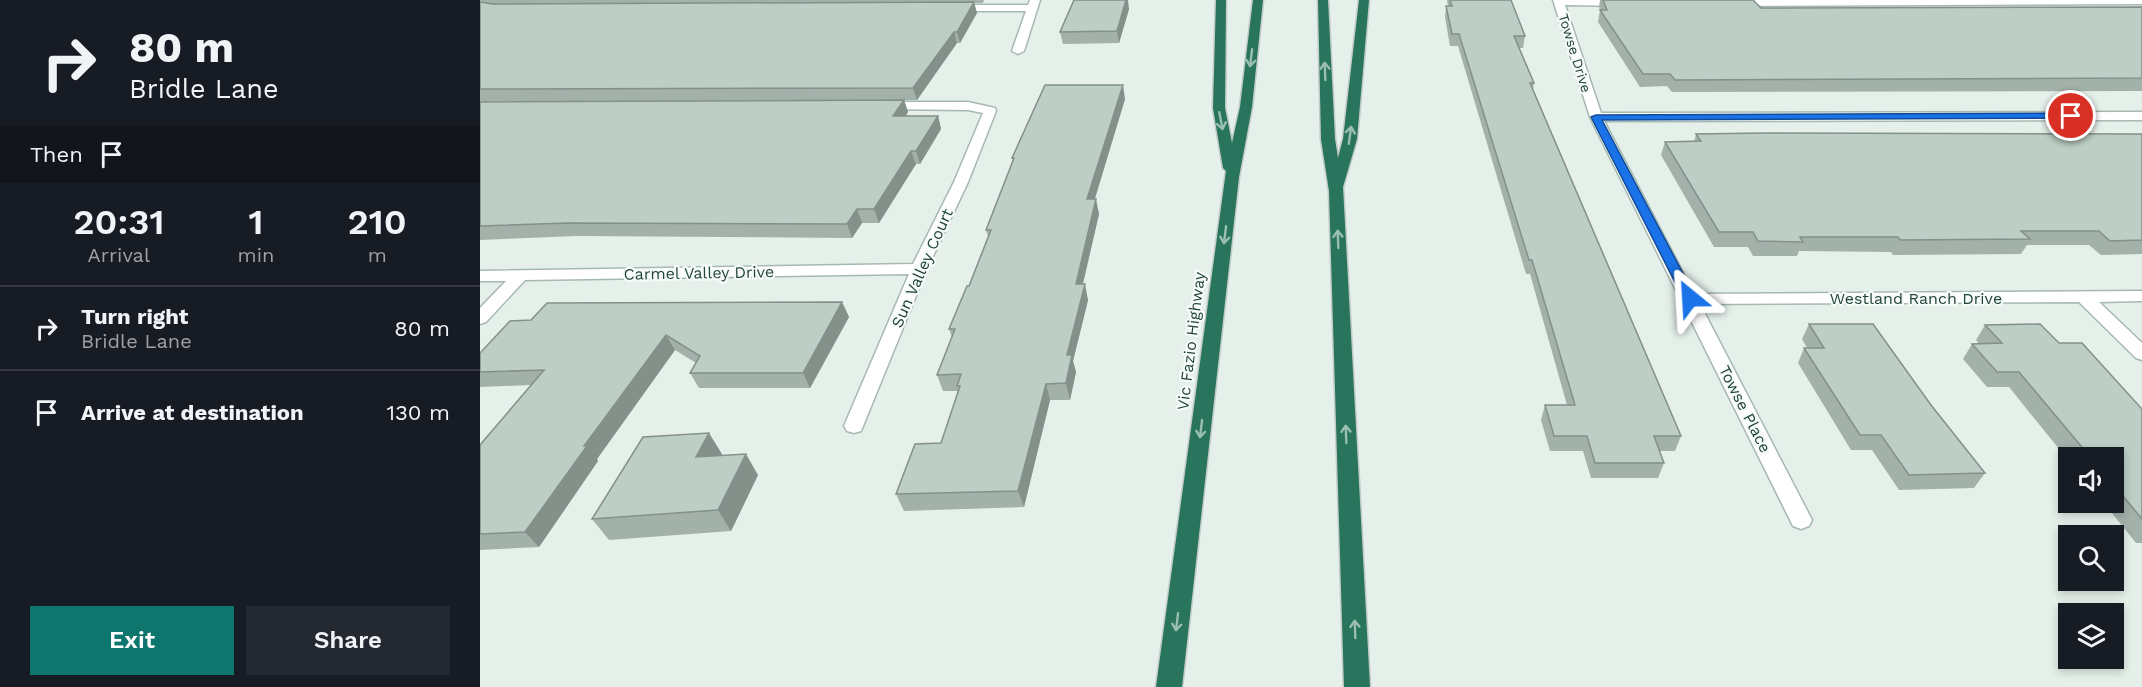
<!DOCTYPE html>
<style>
:root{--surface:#171b24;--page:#242831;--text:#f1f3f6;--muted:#9ea1a6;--line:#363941;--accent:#0f766e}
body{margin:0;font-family:"Work Sans",sans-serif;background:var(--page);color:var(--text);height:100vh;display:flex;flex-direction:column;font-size:22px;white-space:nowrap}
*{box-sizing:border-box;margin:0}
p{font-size:20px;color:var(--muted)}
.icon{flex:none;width:33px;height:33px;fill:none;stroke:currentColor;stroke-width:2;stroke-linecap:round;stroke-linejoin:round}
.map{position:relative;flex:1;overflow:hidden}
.panel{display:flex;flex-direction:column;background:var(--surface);width:480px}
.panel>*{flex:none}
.top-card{background:#171b24;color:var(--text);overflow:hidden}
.fabs{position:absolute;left:1578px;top:447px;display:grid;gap:12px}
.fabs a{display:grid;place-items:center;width:66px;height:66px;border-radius:0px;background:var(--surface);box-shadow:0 3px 9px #0003;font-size:30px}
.pin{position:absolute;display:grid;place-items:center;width:51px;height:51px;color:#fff;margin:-26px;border:3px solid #fff;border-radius:50%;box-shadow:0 2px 6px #0007}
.me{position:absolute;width:66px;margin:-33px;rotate:333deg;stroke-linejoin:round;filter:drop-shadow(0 0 4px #0008)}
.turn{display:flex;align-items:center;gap:21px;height:126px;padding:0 30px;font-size:27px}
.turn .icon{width:78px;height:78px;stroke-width:2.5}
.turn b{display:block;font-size:42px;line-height:51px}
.then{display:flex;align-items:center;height:57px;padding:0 30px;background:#0003;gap:12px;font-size:22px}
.eta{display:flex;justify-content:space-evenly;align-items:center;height:102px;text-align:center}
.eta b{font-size:36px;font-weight:600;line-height:42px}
.action{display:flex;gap:12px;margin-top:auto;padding:12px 30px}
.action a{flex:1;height:69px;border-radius:0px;background:var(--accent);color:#fff;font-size:24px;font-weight:600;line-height:69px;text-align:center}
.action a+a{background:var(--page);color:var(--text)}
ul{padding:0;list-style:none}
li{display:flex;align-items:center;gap:18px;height:84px;padding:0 30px;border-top:2px solid var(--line)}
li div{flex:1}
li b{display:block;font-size:22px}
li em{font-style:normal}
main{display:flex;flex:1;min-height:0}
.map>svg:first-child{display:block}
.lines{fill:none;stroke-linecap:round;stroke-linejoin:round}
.minor-casing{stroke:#a6b9b1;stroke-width:3}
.motorway-casing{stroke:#c1cbc7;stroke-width:3}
.minor{fill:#fff;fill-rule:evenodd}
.motorway{fill:#29745d;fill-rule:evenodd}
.wall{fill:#a2b1a9}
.shaded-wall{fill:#84908a}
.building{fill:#bccec5;stroke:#84908a;stroke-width:1.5}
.oneway{stroke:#9abeb2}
.route{fill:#1a73e8;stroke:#114b97;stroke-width:1.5}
.labels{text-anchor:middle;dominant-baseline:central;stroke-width:4.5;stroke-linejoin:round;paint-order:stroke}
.far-street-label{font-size:14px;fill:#214437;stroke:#f6fbf8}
.street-label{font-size:16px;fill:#214437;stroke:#f6fbf8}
</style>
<main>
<section class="panel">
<div class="top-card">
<div class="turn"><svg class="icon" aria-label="right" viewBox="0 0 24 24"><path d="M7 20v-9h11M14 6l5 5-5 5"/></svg><div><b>80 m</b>Bridle Lane</div></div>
<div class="then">Then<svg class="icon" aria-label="arrive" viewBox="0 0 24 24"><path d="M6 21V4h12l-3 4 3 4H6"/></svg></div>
</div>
<div class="eta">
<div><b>20:31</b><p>Arrival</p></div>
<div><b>1</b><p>min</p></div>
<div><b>210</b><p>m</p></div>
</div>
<ul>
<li><svg class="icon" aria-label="right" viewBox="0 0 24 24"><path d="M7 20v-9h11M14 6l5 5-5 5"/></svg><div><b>Turn right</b><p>Bridle Lane</p></div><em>80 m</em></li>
<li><svg class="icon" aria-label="arrive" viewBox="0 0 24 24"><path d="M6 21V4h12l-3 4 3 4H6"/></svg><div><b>Arrive at destination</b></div><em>130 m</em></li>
</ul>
<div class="action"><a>Exit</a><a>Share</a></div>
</section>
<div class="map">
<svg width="1662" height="687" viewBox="0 0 1662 687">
<rect width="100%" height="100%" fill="#e5f0ea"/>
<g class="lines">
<g class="minor-casing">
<path id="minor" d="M550 0H560L544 51 538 54 532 51 546 11H473L468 8 473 5H548Z
M1073 0H1144L1149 3 1144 6 1085 5 1121 113 1662 112V120L1124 121 1214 294 1662 291V301L1619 302 1662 343V360L1656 358 1599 302 1220 304 1332 520 1329 526 1321 529 1313 526 1110 117Z
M1662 0V4L1253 6 1248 3 1253 0Z
M404 102H488L515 108 516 111 488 182 447 269 381 431 374 433 367 431 364 426 429 274 45 280 6 322 0 324V308L26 281H0V271L433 264 474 182 503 113 488 110 400 109 398 106Z"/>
</g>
<g class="motorway-casing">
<path id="motorway" d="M736 0H746L745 108 752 143 760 107 773 0H783L772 107 759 177 702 687H676L746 171 743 168 733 108Z
M838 0H848L855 139 858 158 863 139 879 0H889L877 139 863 187 890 687H864L849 191 841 139Z"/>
</g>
<use href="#minor" class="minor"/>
<use href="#motorway" class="motorway"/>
</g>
<path class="wall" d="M0 0H504L503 3H494L497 13 480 43H477L437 100H424L428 112 426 116H458L461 129 440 164H436L399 223H382L372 238 97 236 0 240Z
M967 0H1031L1045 36 1043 48H1039L1054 83 1053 89 1201 436 1195 451H1179L1184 463 1178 478H1111L1103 451H1070L1061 420 1065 405H1087L1050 274H1046L978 46H970L965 17 966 6H968Z
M1120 0H1273L1281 8 1662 7V91L1192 92 1187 86 1160 87 1118 22 1120 10 1119 7Z
M649 9 639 43 583 44 580 32Z
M645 99 615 199 619 214 603 284 608 300 593 361 596 372 590 400H570L544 507 424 511 416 494 461 443 479 391H463L457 375 472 337 469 329 489 286 508 236 506 230 533 162 532 158Z
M1216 134H1662V254L1621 255 1609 245H1547L1541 254 1413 255 1411 252 1319 251 1317 256H1273L1268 247H1234L1181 155 1185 142H1214Z
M362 302 369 317 330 388H219L210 373 216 363 195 350 117 459 118 461 59 547 0 550V445L51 385 0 387V372L51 320Z
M1329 324 1451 405 1505 473 1494 488 1419 490 1392 450H1371L1318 363 1324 348H1327L1322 339Z
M1505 325 1579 343 1662 409V543H1656L1623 502H1634V458H1588V460L1529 387H1507L1483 359 1492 344H1499L1496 340Z
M242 454 241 456 278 475 251 531 129 540 112 519Z"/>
<path class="shaded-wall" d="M646 0H648L649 9 639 43 637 31Z
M494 2 497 13 480 43 477 32Z
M474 32 477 43 437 100 433 88Z
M643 85 645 99 610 214 607 199Z
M424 100 428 112 417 129 413 116Z
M458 116 461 129 440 164 436 151Z
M431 151 436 164 399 223 394 209Z
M616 199 619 214 599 300 596 284Z
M377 209 382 223 372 238 367 224Z
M605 284 608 300 593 361 596 372 590 400 586 383 587 355Z
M362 302 369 317 330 388 323 373Z
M186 335 195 350 117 459 118 461 59 547 45 532 104 446Z
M566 384 570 400 544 507 538 491Z
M229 433 242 454 229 478 216 457Z
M266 454 278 475 251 531 238 510Z"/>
<path class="building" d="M594 0H646L637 31 580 32Z
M970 0H1031L1045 36H1034L1054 83H1050L1201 436H1174L1184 463H1115L1107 436H1074L1065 405H1095L1052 260H1049L979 34H972L966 6H972Z
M1123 0H1273L1281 8 1662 7V78L1195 80 1190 74H1163L1120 10H1127Z
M0 2 12 4 494 2 477 32H474L433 88 0 89Z
M565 85H643L607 199H616L596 284H605L587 355H592L586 383 566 384 538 491 416 494 435 444 461 443 480 386H477L481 374 457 375 475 329H469L487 286H489L511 230H506L534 158H532Z
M424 100 413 116H458L436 151H431L394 209H377L367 224 88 223 0 226V102Z
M1284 133 1662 134V240L1630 241 1619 231H1541L1550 239 1420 240 1418 237H1320L1323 242 1278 241 1273 232H1239L1185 142 1221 141 1216 134Z
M362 302 323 373H210L220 356 186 335 104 446H107L45 532 0 534V445L64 370 0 372V353L30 321 51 320 67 303Z
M1329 324H1393L1451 405 1505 473 1429 475 1401 435H1380L1324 348H1344Z
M1560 324 1579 343H1602L1662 409V519L1634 485V458H1611L1539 372H1517L1492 344 1522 343 1505 325Z
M229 433 216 457 266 454 238 510 112 519 163 437Z"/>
<defs><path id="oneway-shaft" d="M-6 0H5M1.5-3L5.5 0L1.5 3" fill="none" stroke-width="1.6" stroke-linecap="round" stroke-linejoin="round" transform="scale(1.5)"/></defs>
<g class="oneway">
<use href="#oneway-shaft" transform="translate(771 58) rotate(97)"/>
<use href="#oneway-shaft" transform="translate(845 71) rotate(-92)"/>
<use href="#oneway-shaft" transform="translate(741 121) rotate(79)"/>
<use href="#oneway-shaft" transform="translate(870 135) rotate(-82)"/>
<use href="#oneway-shaft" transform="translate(745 235) rotate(97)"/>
<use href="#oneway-shaft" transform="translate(858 239) rotate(-92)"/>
<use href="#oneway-shaft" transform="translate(721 429) rotate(97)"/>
<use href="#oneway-shaft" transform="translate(866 434) rotate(-92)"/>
<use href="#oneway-shaft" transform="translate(697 622) rotate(97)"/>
<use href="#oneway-shaft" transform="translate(875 629) rotate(-92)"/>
</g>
<path class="route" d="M1591 113 1596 116 1594 118 1122 120 1216 298 1210 302 1203 298 1111 117 1116 115Z"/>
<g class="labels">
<g class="far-street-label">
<text transform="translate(1095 53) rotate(73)">Towse Drive</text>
</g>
<g class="street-label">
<text transform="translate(442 268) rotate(-66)">Sun Valley Court</text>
<text transform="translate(219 273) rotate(-1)">Carmel Valley Drive</text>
<text x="1436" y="298">Westland Ranch Drive</text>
<text transform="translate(711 341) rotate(-83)">Vic Fazio Highway</text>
<text transform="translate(1265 409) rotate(63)">Towse Place</text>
</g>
</g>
</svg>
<div class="fabs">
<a><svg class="icon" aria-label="sound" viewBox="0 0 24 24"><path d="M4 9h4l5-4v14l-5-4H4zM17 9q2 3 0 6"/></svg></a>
<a><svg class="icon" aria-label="search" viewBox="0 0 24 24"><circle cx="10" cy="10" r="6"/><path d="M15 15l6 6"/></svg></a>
<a><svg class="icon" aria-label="layers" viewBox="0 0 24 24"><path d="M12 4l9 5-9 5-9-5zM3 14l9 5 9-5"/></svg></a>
</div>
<div class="pin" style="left:1591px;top:116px;background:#d93025"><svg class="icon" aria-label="arrive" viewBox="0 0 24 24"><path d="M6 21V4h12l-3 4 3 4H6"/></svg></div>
<svg class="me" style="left:1210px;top:298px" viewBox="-20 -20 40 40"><path d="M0-17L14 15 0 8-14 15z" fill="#1a73e8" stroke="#fff" stroke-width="4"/></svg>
</div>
</main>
